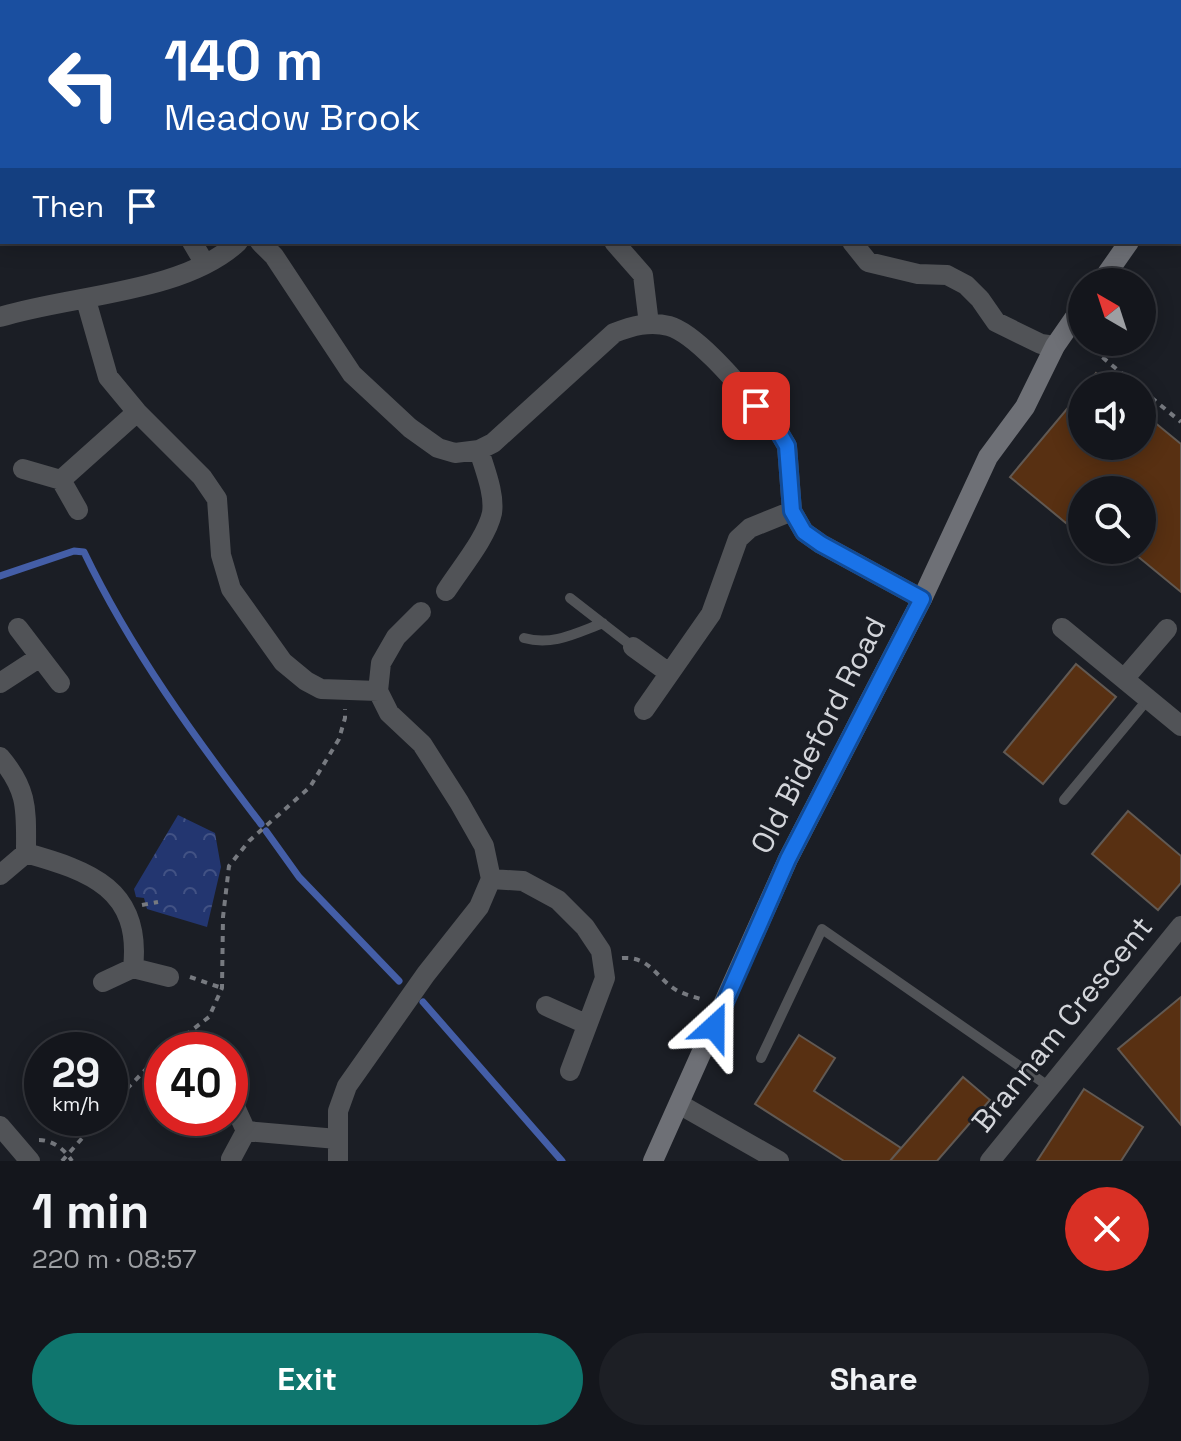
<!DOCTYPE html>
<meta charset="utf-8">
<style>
:root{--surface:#14161c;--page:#1d1f25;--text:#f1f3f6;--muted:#9d9fa3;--line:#33353b;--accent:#0f766e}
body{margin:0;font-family:"Space Grotesk",sans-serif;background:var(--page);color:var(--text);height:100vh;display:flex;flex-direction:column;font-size:30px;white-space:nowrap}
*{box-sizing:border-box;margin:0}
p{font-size:26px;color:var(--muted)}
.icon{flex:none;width:44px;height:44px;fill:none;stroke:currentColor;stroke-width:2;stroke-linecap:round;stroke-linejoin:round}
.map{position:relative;height:1161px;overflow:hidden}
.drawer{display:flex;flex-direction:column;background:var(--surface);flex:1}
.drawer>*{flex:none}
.guide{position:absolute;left:0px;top:0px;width:1182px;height:244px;box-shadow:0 4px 20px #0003,0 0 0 2px var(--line);background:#1a4fa0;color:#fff;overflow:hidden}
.needle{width:52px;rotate:321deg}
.fabs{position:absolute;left:1068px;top:268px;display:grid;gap:16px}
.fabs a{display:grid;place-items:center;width:88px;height:88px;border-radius:50%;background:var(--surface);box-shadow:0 4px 20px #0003,0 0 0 2px var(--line);font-size:40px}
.speed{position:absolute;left:24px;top:1032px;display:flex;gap:16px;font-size:40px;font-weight:700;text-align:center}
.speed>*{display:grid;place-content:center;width:104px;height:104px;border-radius:50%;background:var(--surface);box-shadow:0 4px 20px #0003,0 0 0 2px var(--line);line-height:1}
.speed small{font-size:20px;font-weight:400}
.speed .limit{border:12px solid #d22;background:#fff;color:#111}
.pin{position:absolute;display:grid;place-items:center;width:68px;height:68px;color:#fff;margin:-34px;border-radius:16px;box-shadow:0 4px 12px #0006}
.me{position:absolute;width:88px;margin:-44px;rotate:24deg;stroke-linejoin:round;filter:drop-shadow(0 0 6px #0008)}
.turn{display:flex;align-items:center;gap:28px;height:168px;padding:0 32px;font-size:36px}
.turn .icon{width:104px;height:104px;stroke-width:2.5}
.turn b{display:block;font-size:56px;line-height:68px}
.then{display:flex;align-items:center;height:76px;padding:0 32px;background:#0003;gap:16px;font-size:30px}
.round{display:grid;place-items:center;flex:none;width:84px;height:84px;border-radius:42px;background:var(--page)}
.head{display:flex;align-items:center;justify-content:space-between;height:136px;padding:0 32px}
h1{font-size:48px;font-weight:800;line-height:60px}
.action{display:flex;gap:16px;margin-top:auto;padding:16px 32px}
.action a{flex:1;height:92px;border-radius:48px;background:var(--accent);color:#fff;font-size:32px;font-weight:800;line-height:92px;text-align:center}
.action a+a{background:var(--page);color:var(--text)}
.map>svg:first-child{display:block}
.park{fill:url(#park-crowns)}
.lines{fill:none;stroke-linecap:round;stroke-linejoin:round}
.stream{stroke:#445ea7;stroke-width:7}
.building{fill:#583012;stroke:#615953;stroke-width:2}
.path{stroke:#777a80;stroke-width:4;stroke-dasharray:6 6;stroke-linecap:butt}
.lane{stroke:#515357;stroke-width:10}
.street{stroke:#515357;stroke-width:20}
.secondary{stroke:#6e7076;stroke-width:20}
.route-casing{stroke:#114b97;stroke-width:20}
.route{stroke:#1a73e8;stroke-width:14}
.labels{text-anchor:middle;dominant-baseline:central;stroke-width:6;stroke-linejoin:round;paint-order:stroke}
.street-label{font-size:30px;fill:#d3d5da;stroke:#1b1e25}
</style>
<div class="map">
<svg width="1181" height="1161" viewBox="0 0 1181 1161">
<defs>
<pattern id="park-crowns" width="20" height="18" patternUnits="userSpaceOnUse" patternTransform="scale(2)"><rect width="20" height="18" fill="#233670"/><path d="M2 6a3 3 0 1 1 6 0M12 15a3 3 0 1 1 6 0" fill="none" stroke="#425284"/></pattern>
</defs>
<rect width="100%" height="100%" fill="#1b1e25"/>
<path class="park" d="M190 0H400L191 2Z
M178 815 215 833 221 867 207 927 147 909 144 898 136 897 134 889Z"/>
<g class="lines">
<path class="stream" d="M0 576 74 551 84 552C131 650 195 738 261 824
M266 831 299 877 399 981
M423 1002 562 1161"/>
</g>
<path class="building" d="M1096 373 1111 386H1086Z
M1082 391V446H1142V412L1181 444V592L1130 550H1142V490H1082V510L1079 508 1066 523 1010 477Z
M1076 664 1116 697 1043 784 1004 752Z
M1128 811 1181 856V883L1158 910 1092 854Z
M1181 997V1125L1118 1049Z
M799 1035 835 1058 814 1091 901 1148 890 1161H844L755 1104Z
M963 1077 990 1100 937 1161H890Z
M1084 1089 1143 1127 1121 1161H1037Z"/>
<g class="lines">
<path class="path" d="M798 2 800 0
M1180 121 1181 119
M1084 342 1137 386
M1142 390 1181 422
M142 905 158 902
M622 958C651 956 656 979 678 991 686 995 695 997 704 1000
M190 977 222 988
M166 1050 209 1017 222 988 223 917 229 866 249 841 310 787 339 739 345 718V709
M110 1106 162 1053
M39 1140C53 1140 65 1150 72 1161
M62 1161 100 1118"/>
<path class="lane" d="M570 598 633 647
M524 638C553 646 576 633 603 623
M1064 800 1148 699
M761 1058 822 929 1051 1088"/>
<path class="street" d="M94 0 96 2
M734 0 735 2
M439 2 440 0
M1056 2 1058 0
M192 242 205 264
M260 242 274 256 352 374 410 428 438 448 455 453 479 450 493 443 614 333C632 326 649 321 669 326 701 335 753 403 777 429L787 446 792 511 804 532 821 544 922 599
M614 242 643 275 649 324
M852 242 868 262 918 274 947 275 966 285 980 299 996 322 1041 344 1055 346
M86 300 108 377 137 412 202 477 217 499 221 555 231 589 283 662 306 681 321 689 378 691
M0 317C70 295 184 293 238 242
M23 469 61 480 137 412
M61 480 78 510
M446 591C460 569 487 537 492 513 495 493 484 468 479 450
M18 628 60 683
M1062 628 1181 726
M633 647 669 673
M1124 679 1167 629
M0 683 40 657
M644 710 711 614 738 539 750 528 792 511
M0 757C29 791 26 811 26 853 90 871 142 889 133 968L169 977
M0 875 26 853
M491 879 523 881 558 900 585 927 601 951 605 978 570 1071
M103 982 133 968
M546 1006 586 1024
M232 1100 246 1131 337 1139
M679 1104 779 1161
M0 1126 30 1161
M231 1159 246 1131
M338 1161V1111L347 1086 426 974 479 907 491 879 484 846 459 802 422 744 389 713 378 691 381 663 396 637 421 612
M990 1161 1181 926"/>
<path class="secondary" d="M1180 152 1181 150
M1101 282 1129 242
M653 1161 788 859 922 599 988 457 1025 407 1055 346 1082 307"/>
</g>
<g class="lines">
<g class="route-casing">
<path id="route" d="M714 1027 788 859 922 599 821 544 804 532 792 511 787 446 777 429 756 406"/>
</g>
<use href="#route" class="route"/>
</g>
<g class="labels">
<g class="street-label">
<text transform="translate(818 735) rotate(-63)">Old Bideford Road</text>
<text transform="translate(1062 1024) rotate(-51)">Brannam Crescent</text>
</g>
</g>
</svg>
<div class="fabs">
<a><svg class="needle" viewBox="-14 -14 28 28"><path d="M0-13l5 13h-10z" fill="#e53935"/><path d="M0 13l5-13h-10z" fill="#9d9fa3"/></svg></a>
<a><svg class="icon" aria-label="sound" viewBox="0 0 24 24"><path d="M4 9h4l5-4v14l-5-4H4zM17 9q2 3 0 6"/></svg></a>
<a><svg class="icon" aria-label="search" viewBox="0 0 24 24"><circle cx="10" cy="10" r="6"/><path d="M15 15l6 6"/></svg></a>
</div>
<div class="speed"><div>29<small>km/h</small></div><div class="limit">40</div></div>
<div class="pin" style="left:756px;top:406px;background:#d93025"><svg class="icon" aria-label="arrive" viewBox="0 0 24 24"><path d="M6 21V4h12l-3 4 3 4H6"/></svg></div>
<svg class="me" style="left:714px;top:1027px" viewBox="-20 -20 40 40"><path d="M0-17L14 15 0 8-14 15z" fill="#1a73e8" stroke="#fff" stroke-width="4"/></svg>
<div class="guide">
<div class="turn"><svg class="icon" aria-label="left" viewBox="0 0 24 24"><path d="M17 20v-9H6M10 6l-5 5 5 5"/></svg><div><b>140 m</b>Meadow Brook</div></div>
<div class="then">Then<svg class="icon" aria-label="arrive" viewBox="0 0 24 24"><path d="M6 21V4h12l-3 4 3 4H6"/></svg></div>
</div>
</div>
<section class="drawer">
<div class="head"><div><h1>1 min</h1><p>220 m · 08:57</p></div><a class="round" style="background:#d93025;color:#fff"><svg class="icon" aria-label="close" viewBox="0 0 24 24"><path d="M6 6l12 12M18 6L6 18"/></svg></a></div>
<div class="action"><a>Exit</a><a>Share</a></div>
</section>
